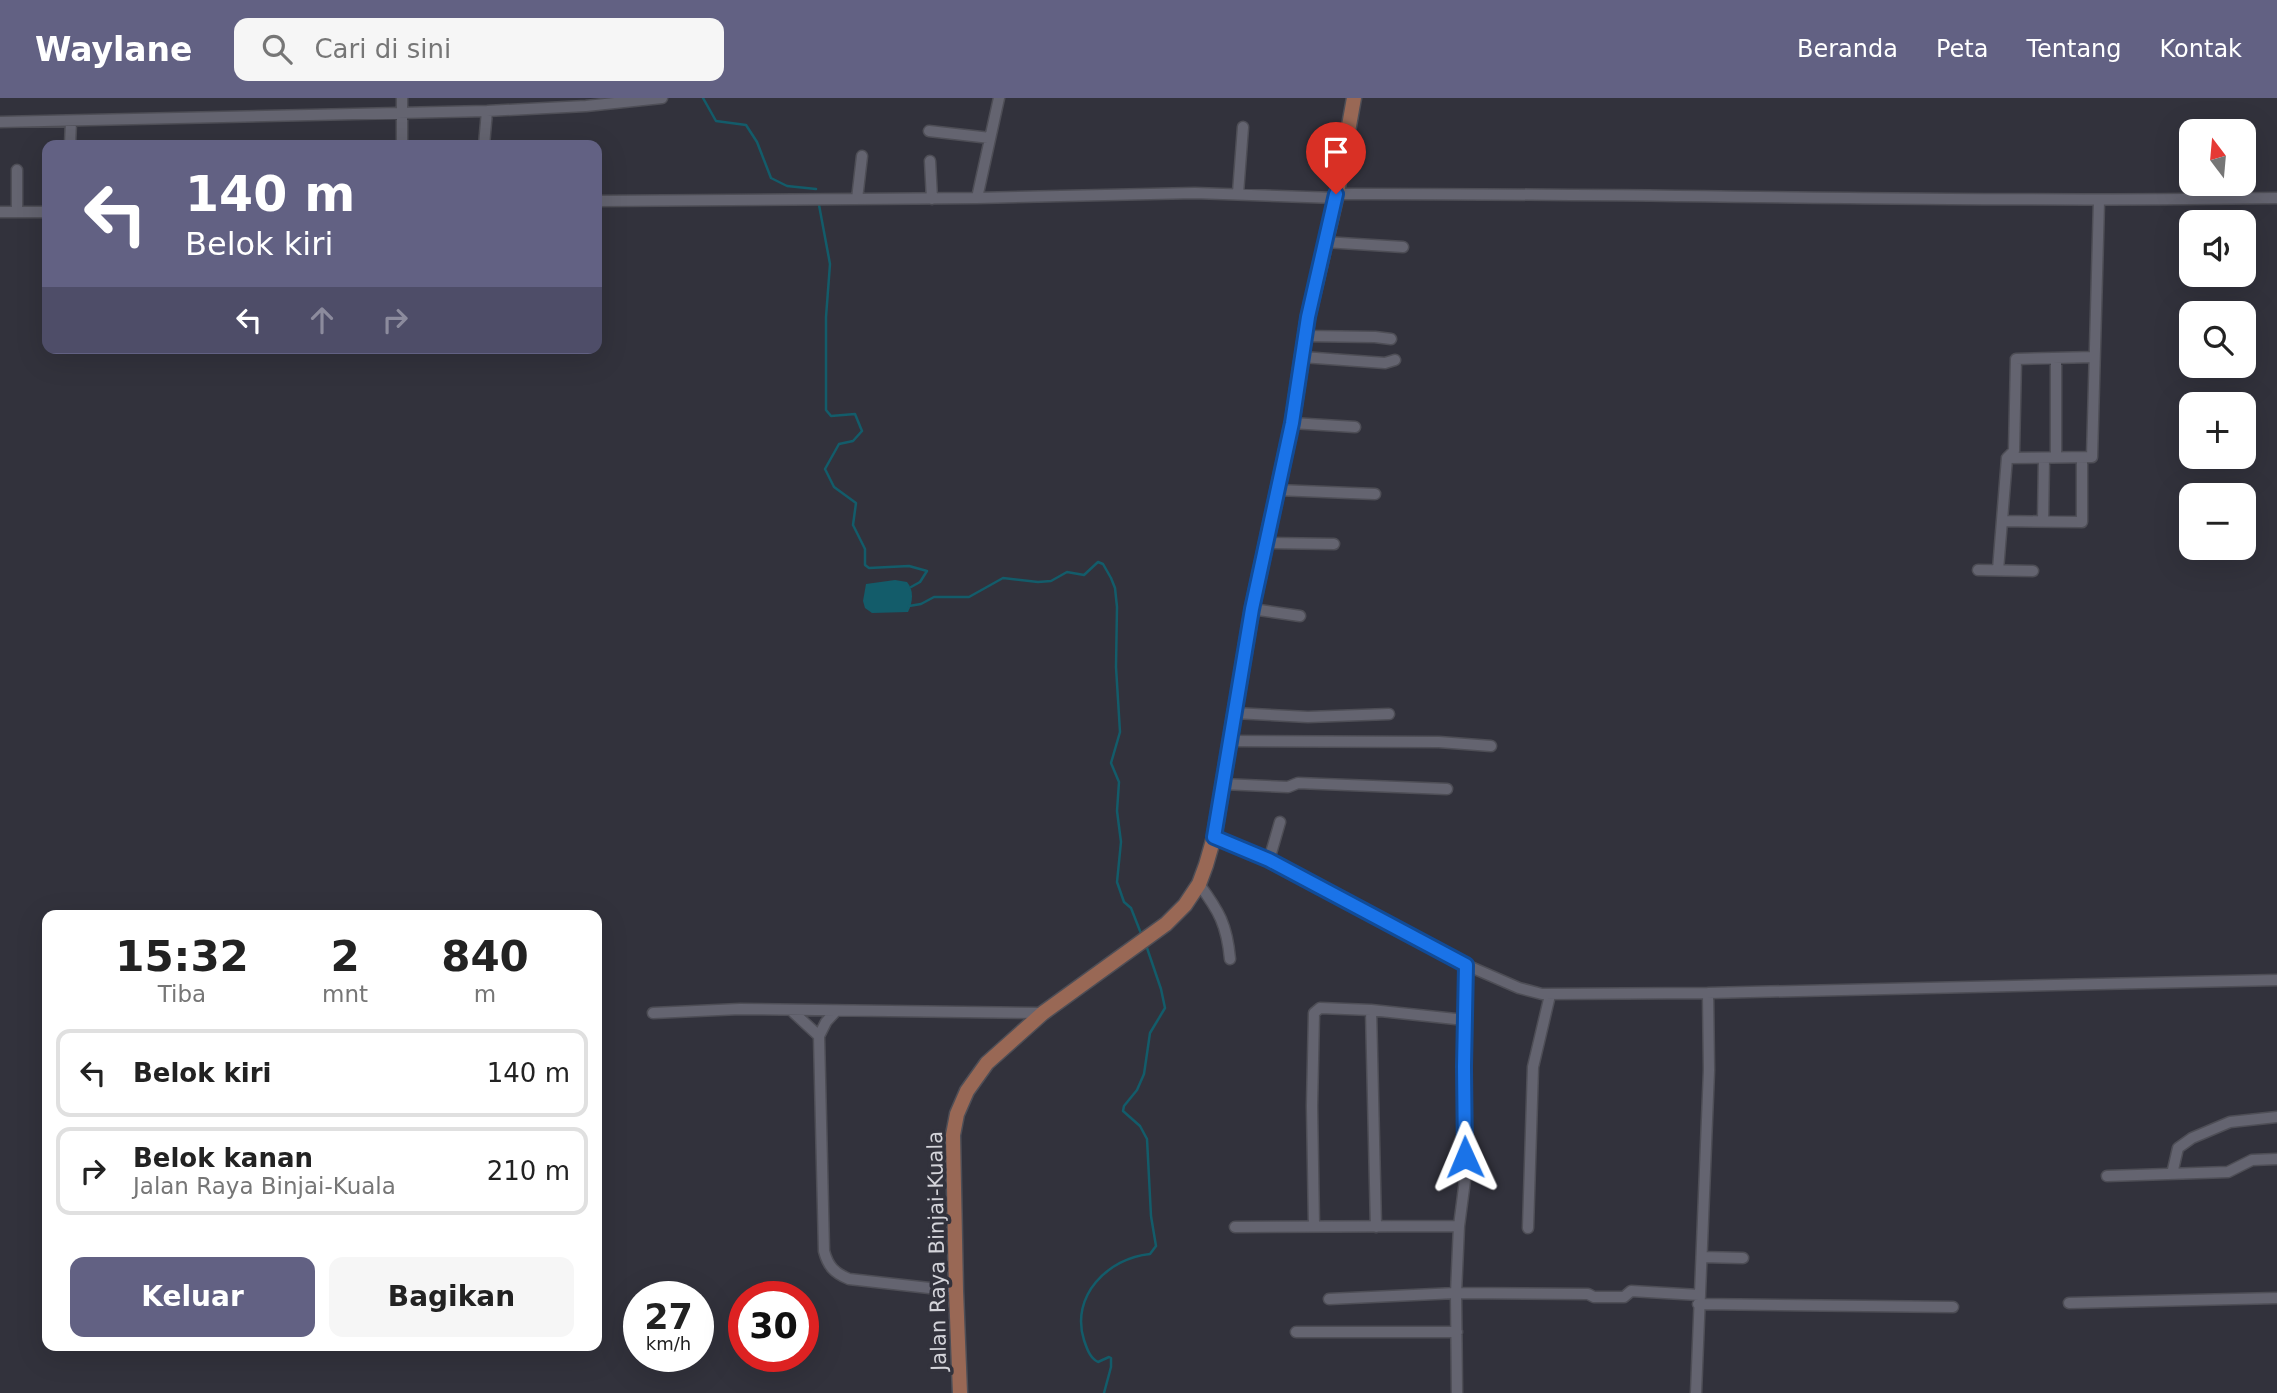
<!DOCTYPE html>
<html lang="id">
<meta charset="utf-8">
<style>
:root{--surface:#fff;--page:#f6f6f6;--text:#222;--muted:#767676;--line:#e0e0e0;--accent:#626183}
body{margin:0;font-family:"DejaVu Sans",sans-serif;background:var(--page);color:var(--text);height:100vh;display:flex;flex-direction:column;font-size:26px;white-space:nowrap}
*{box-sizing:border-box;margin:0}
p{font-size:23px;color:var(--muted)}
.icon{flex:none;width:38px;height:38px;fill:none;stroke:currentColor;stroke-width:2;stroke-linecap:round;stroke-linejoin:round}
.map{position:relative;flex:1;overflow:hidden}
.details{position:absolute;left:42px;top:812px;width:560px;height:441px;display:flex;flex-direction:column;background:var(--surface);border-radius:14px;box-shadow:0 7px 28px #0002}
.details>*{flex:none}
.hud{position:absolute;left:42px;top:42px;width:560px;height:214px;border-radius:14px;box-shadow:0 7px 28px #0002;background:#626183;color:#fff;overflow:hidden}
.needle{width:46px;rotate:344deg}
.buttons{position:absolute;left:2179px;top:21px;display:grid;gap:14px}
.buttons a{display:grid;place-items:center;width:77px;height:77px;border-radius:14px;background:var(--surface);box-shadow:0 7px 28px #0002;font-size:35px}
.speed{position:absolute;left:623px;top:1183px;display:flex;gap:14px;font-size:35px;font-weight:700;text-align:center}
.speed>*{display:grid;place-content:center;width:91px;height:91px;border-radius:50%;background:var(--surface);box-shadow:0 7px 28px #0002;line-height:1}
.speed small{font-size:18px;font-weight:400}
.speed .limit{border:10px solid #d22;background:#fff;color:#111}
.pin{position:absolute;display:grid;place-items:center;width:60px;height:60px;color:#fff;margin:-72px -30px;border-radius:50% 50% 50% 0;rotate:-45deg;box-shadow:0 0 7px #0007}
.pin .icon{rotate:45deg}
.me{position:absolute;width:77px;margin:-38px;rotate:359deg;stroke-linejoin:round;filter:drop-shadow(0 0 5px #0008)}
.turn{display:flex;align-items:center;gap:24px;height:147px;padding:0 28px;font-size:32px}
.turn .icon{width:91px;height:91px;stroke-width:2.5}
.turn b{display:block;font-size:49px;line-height:60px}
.lanes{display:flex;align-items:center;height:66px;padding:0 28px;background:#0003;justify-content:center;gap:35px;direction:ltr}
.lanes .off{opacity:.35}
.eta{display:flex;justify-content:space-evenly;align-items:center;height:119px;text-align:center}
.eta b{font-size:42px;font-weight:700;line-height:49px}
.action{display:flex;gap:14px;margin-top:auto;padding:14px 28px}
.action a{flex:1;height:80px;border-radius:14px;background:var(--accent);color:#fff;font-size:28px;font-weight:700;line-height:80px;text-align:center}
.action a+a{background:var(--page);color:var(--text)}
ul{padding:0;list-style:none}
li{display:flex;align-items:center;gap:21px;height:88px;margin:0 14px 10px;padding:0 14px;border:4px solid var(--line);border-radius:14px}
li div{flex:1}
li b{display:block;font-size:26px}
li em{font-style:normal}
header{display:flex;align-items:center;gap:42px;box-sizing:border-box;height:98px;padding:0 35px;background:var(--accent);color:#fff}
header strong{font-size:33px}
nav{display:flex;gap:38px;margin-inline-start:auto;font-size:24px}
.search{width:490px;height:63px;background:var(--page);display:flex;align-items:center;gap:18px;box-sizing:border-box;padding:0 24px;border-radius:14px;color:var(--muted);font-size:26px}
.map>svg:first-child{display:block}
.water{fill:#135c6a}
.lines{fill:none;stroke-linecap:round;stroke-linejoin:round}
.stream{stroke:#135c6a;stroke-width:2.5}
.minor-casing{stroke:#4e4e56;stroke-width:13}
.major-casing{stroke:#4e4e56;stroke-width:17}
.minor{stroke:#646470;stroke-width:10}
.major{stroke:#996855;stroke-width:14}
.route-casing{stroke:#114b97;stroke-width:18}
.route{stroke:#1a73e8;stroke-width:12}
.labels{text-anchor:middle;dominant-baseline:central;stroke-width:7;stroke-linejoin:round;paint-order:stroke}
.street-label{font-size:21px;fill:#d4d4da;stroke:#32323c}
</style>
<header>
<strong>Waylane</strong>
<div class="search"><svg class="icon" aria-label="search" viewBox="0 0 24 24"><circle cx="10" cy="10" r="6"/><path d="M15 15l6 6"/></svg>Cari di sini</div>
<nav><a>Beranda</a><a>Peta</a><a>Tentang</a><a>Kontak</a></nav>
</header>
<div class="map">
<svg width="2277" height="1295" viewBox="0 0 2277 1295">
<rect width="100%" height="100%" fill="#32323c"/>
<path class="water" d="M895 482 907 484C914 492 913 504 908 514L872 515 865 510 863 503 866 486Z"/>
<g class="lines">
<path class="stream" d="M703 0 716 23 746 27 757 44 771 80 787 88 816 91
M819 107 830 166 826 219V312L831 318 855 316 862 333 853 343 839 346 825 371 834 389 856 405 853 427 865 451V467L869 470 909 468 927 473 920 484 911 489
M909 508 921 506 934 499H969L1003 480 1038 484 1051 483 1067 474 1084 477 1098 464 1103 466 1111 480 1115 490 1117 509 1116 569 1120 634 1111 665 1119 684 1117 713 1121 744 1117 784 1124 804 1131 810 1142 838
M1104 1295 1111 1269V1260L1109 1259 1098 1264C1090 1260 1087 1251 1084 1242 1070 1198 1108 1160 1150 1156L1156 1148 1151 1118 1147 1041 1140 1028 1123 1013 1124 1008 1137 992 1144 976 1150 935 1165 910 1161 891 1146 847"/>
<g class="minor-casing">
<path id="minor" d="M402 0V47
M0 24 487 13 586 8 662 0
M929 33 990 40
M70 47 71 23
M484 47 487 13
M930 63 932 101
M1238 95 1243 29
M1336 96C1650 95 1963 105 2277 100
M977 100 999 0
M857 101 862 58
M597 103 977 100 1195 95 1336 100
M0 114H47
M17 114V72
M1325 144 1403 149
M1305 238 1375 239 1391 241
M1302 259 1385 265 1395 262
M1292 325 1355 329
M2056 359V261
M2007 360 2092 359 2099 103
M1277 392 1375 396
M2002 423 2082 424V360
M2043 423 2044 360
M1265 445 1334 446
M1978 472 2033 473
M1998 472 2007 360 2014 353 2016 261 2094 259
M1252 511 1300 518
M1235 615 1308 619 1389 616
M1230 643 1439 644 1491 648
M1223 686 1288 689 1298 685 1447 691
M1214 739 1269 762 1466 867 1519 890 1542 896 1708 895 2277 882
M1269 762 1280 724
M1199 786C1219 813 1227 827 1230 861
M836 913 826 924 819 938 824 1153C828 1168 834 1175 849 1181L956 1193
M793 914 819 938
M653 915 740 911 1043 915
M2172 1076 2178 1050 2192 1040 2230 1024 2277 1019
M2107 1078 2228 1074 2252 1062 2277 1061
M1314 1128 1312 1008 1314 915 1320 910 1371 912
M1235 1129 1459 1128
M1376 1129 1371 912 1465 922
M1528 1130 1533 969 1550 897
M1702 1159 1743 1160
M1329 1201 1456 1195 1588 1196 1594 1199H1624L1631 1193 1699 1197
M2069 1205 2277 1200
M1698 1206 1953 1209
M1296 1234H1457
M1457 1295 1456 1195 1459 1128 1465 1082 1464 969 1466 867
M1696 1295 1709 972 1708 895"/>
</g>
<g class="major-casing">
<path id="major" d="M960 1295 956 1193 953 1037 957 1016 967 993 987 965 1043 915 1166 826 1185 807 1199 786 1206 767 1214 739 1252 511 1292 325 1308 219 1336 100 1354 0"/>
</g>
<use href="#minor" class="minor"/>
<use href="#major" class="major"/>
</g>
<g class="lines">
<g class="route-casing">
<path id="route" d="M1336 96 1308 219 1292 325 1252 511 1214 739 1269 762 1466 867 1464 969 1465 1059"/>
</g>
<use href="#route" class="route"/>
</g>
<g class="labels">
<g class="street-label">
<text transform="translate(937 1153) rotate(-91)">Jalan Raya Binjai-Kuala</text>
</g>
</g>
</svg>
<div class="buttons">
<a><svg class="needle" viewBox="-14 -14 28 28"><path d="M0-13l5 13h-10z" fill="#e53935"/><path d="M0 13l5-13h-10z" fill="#767676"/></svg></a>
<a><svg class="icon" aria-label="sound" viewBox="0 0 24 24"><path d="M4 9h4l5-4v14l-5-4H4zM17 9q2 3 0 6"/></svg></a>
<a><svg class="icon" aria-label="search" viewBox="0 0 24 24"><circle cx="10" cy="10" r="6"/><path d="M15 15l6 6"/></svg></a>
<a>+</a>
<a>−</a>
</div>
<div class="speed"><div>27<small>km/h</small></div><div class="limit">30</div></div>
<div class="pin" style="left:1336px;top:96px;background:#d93025"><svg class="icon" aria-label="arrive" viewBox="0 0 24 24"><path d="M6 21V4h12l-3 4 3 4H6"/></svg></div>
<svg class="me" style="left:1465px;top:1059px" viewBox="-20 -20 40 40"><path d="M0-17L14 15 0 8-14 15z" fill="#1a73e8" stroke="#fff" stroke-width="4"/></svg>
<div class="hud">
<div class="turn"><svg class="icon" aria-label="left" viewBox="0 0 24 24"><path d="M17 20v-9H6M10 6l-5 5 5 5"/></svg><div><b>140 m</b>Belok kiri</div></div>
<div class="lanes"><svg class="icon" aria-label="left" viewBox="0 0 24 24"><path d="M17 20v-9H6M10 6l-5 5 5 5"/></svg><svg class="icon off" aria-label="ahead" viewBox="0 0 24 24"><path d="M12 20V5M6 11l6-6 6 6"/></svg><svg class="icon off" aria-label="right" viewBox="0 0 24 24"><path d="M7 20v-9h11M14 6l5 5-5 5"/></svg></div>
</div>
<section class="details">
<div class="eta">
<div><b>15:32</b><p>Tiba</p></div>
<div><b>2</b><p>mnt</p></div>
<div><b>840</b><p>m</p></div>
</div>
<ul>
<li><svg class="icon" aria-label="left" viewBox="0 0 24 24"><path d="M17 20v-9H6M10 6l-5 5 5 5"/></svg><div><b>Belok kiri</b></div><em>140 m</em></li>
<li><svg class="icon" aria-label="right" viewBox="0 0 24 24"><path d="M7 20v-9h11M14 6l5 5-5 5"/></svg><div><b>Belok kanan</b><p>Jalan Raya Binjai-Kuala</p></div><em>210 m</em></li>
</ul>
<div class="action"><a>Keluar</a><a>Bagikan</a></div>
</section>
</div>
